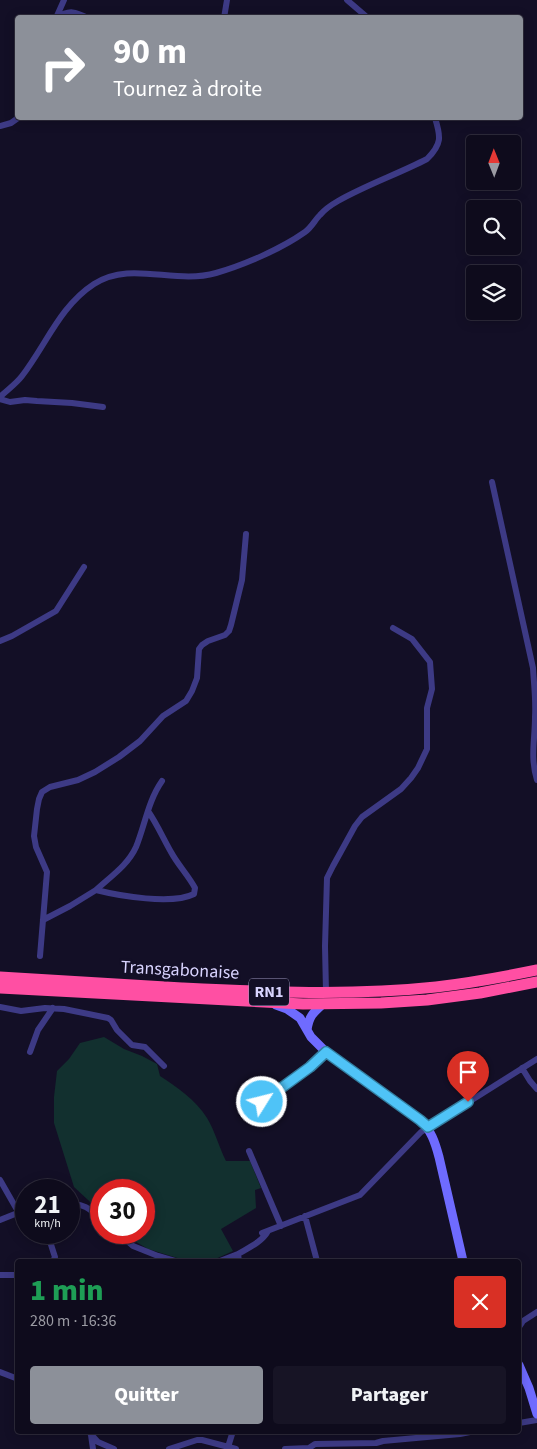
<!DOCTYPE html>
<html lang="fr">
<meta charset="utf-8">
<style>
:root{--surface:#0e0b1c;--page:#171425;--text:#f1f3f6;--muted:#9b9ba3;--line:#2e2b3b;--accent:#8c9099}
body{margin:0;font-family:"Source Sans 3",sans-serif;background:var(--page);color:var(--text);height:100vh;display:flex;flex-direction:column;font-size:19px;white-space:nowrap}
*{box-sizing:border-box;margin:0}
p{font-size:16px;color:var(--muted)}
.icon{flex:none;width:28px;height:28px;fill:none;stroke:currentColor;stroke-width:2;stroke-linecap:round;stroke-linejoin:round}
.map{position:relative;flex:1;overflow:hidden}
.sheet{position:absolute;left:15px;top:1259px;width:506px;height:175px;display:flex;flex-direction:column;background:var(--surface);border-radius:5px;box-shadow:0 2px 12px #0003,0 0 0 1px var(--line)}
.sheet>*{flex:none}
.hud{position:absolute;left:15px;top:15px;width:508px;height:105px;border-radius:5px;box-shadow:0 2px 12px #0003,0 0 0 1px var(--line);background:#8c9099;color:#fff;overflow:hidden}
.needle{width:32px;rotate:359deg}
.buttons{position:absolute;left:466px;top:135px;display:grid;gap:10px}
.buttons a{display:grid;place-items:center;width:55px;height:55px;border-radius:5px;background:var(--surface);box-shadow:0 2px 12px #0003,0 0 0 1px var(--line);font-size:25px}
.speed{position:absolute;left:15px;top:1179px;display:flex;gap:10px;font-size:25px;font-weight:700;text-align:center}
.speed>*{display:grid;place-content:center;width:65px;height:65px;border-radius:50%;background:var(--surface);box-shadow:0 2px 12px #0003,0 0 0 1px var(--line);line-height:1}
.speed small{font-size:12px;font-weight:400}
.speed .limit{border:8px solid #d22;background:#fff;color:#111}
.pin{position:absolute;display:grid;place-items:center;width:42px;height:42px;color:#fff;margin:-51px -21px;border-radius:50% 50% 50% 0;rotate:-45deg;box-shadow:0 0 5px #0007}
.pin .icon{rotate:45deg}
.me{position:absolute;width:55px;margin:-28px;rotate:54deg;stroke-linejoin:round;filter:drop-shadow(0 0 4px #0008)}
.turn{display:flex;align-items:center;gap:18px;height:105px;padding:0 15px;font-size:22px}
.turn .icon{width:65px;height:65px;stroke-width:2.5}
.turn b{display:block;font-size:35px;line-height:42px}
.round{display:grid;place-items:center;flex:none;width:52px;height:52px;border-radius:5px;background:var(--page)}
.summary{display:flex;align-items:center;justify-content:space-between;height:85px;padding:0 15px}
h1{font-size:30px;font-weight:800;line-height:38px;color:#1e9e55}
.action{display:flex;gap:10px;margin-top:auto;padding:10px 15px}
.action a{flex:1;height:58px;border-radius:5px;background:var(--accent);color:#fff;font-size:20px;font-weight:800;line-height:58px;text-align:center}
.action a+a{background:var(--page);color:var(--text)}
.map>svg:first-child{display:block}
.green{fill:#12302f}
.lines{fill:none;stroke-linecap:round;stroke-linejoin:round}
.street{stroke:#3d3a85;stroke-width:6}
.secondary{stroke:#6f6bff;stroke-width:9}
.highway{stroke:#ff4fa3;stroke-width:11}
.route-casing{stroke:#337fa1;stroke-width:12}
.route{stroke:#4fc3f7;stroke-width:9}
.labels{text-anchor:middle;dominant-baseline:central;stroke-width:5;stroke-linejoin:round;paint-order:stroke}
.shield{fill:#130f26;stroke:#9e99be;stroke-width:1}
.shield-label{font-size:16px;font-weight:bold;fill:#d9d4ff}
.street-label{font-size:18px;fill:#d9d4ff;stroke:#130f26}
</style>
<div class="map">
<svg width="537" height="1449" viewBox="0 0 537 1449">
<rect width="100%" height="100%" fill="#130f26"/>
<path class="green" d="M104 1037 124 1049 142 1056 157 1064 160 1076C177 1087 196 1100 207 1118 215 1131 219 1147 226 1161H250L261 1188 255 1190 256 1208 221 1229 233 1251 211 1261H187L148 1249 121 1233 144 1232V1190H101V1212L74 1187 54 1123V1097L57 1071 69 1059 80 1043Z"/>
<g class="lines">
<path class="street" d="M347 0 368 18
M56 18 64 0
M57 18C69 9 76 12 88 18
M224 18 227 0
M0 126 11 123 18 118
M0 397C7 390 16 384 22 376 46 345 60 306 94 284 131 260 174 285 216 273 244 265 281 249 305 232 311 228 315 220 320 215 325 209 331 205 338 201 366 185 398 174 427 159 442 144 441 137 435 118
M0 399 10 402 25 400 37 401 72 403 103 407
M492 482 533 668C534 685 536 700 535 717 535 740 530 757 537 780
M0 641 12 636 56 611 84 567
M96 890C110 877 128 865 136 847 145 825 148 801 162 781
M43 920 70 906 96 890C120 896 172 905 194 894L195 888C188 875 178 865 171 852 163 838 157 824 148 811
M40 956 47 872 36 847 34 836 37 809 39 799 42 792 50 787 78 780 95 772 119 757 140 741 163 716 186 701 192 691 197 678 199 649 202 645 208 641 225 635 229 631 231 625 242 580 246 534
M326 992 325 946 327 878 333 866 355 826 362 817 401 789 411 778 418 768 427 749V708L432 689 430 662 412 639 393 628
M0 1007 21 1011 45 1008 64 1009 108 1018 111 1020 117 1030 132 1045 145 1047 164 1066
M30 1052 38 1030 53 1008
M522 1068 530 1081 537 1089
M262 1102 310 1067 326 1052
M249 1151 281 1226
M0 1180 16 1208 26 1216
M69 1205C83 1202 91 1210 101 1219
M305 1216 317 1261
M0 1220 20 1212
M47 1232 54 1254 55 1257 53 1261
M117 1232 133 1246 158 1256 175 1261
M262 1233 360 1195 421 1132 537 1059
M220 1261 238 1254
M239 1261 238 1254C248 1248 262 1242 268 1231
M0 1275H18
M519 1327 523 1321 537 1312
M0 1372 18 1379
M519 1423 537 1420
M88 1431 98 1442 114 1449
M91 1435 93 1449
M228 1447 233 1431
M169 1449 197 1440H202L236 1449
M285 1449 309 1448 315 1444 376 1443 383 1441 460 1434 475 1431"/>
<path class="secondary" d="M276 1005 287 1009 300 1018 311 1037 326 1052 420 1120C431 1130 435 1142 439 1157L463 1261
M307 1030C309 1016 313 1013 323 1004
M519 1365 529 1388 537 1414"/>
<path class="highway" d="M0 977C61 981 121 984 182 988 267 992 351 996 436 987 470 983 503 977 537 970
M0 988 303 1004 381 1003 427 1000 480 993 537 982"/>
</g>
<g class="lines">
<g class="route-casing">
<path id="route" d="M262 1102 310 1067 326 1052 420 1120 428 1127 468 1102"/>
</g>
<use href="#route" class="route"/>
</g>
<g class="labels">
<rect class="shield" x="249" y="978.5" width="40" height="27" rx="4"/>
<g class="shield-label">
<text x="269" y="992">RN1</text>
</g>
<g class="street-label">
<text transform="translate(180 970) rotate(3)">Transgabonaise</text>
</g>
</g>
</svg>
<div class="buttons">
<a><svg class="needle" viewBox="-14 -14 28 28"><path d="M0-13l5 13h-10z" fill="#e53935"/><path d="M0 13l5-13h-10z" fill="#9b9ba3"/></svg></a>
<a><svg class="icon" aria-label="search" viewBox="0 0 24 24"><circle cx="10" cy="10" r="6"/><path d="M15 15l6 6"/></svg></a>
<a><svg class="icon" aria-label="layers" viewBox="0 0 24 24"><path d="M12 4l9 5-9 5-9-5zM3 14l9 5 9-5"/></svg></a>
</div>
<div class="speed"><div>21<small>km/h</small></div><div class="limit">30</div></div>
<div class="pin" style="left:468px;top:1102px;background:#d93025"><svg class="icon" aria-label="arrive" viewBox="0 0 24 24"><path d="M6 21V4h12l-3 4 3 4H6"/></svg></div>
<svg class="me" style="left:262px;top:1102px" viewBox="-20 -20 40 40"><circle r="17" fill="#4fc3f7" stroke="#fff" stroke-width="3"/><path d="M0-11L8 9 0 5-8 9z" fill="#fff"/></svg>
<div class="hud">
<div class="turn"><svg class="icon" aria-label="right" viewBox="0 0 24 24"><path d="M7 20v-9h11M14 6l5 5-5 5"/></svg><div><b>90 m</b>Tournez à droite</div></div>
</div>
<section class="sheet">
<div class="summary"><div><h1>1 min</h1><p>280 m · 16:36</p></div><a class="round" style="background:#d93025;color:#fff"><svg class="icon" aria-label="close" viewBox="0 0 24 24"><path d="M6 6l12 12M18 6L6 18"/></svg></a></div>
<div class="action"><a>Quitter</a><a>Partager</a></div>
</section>
</div>
